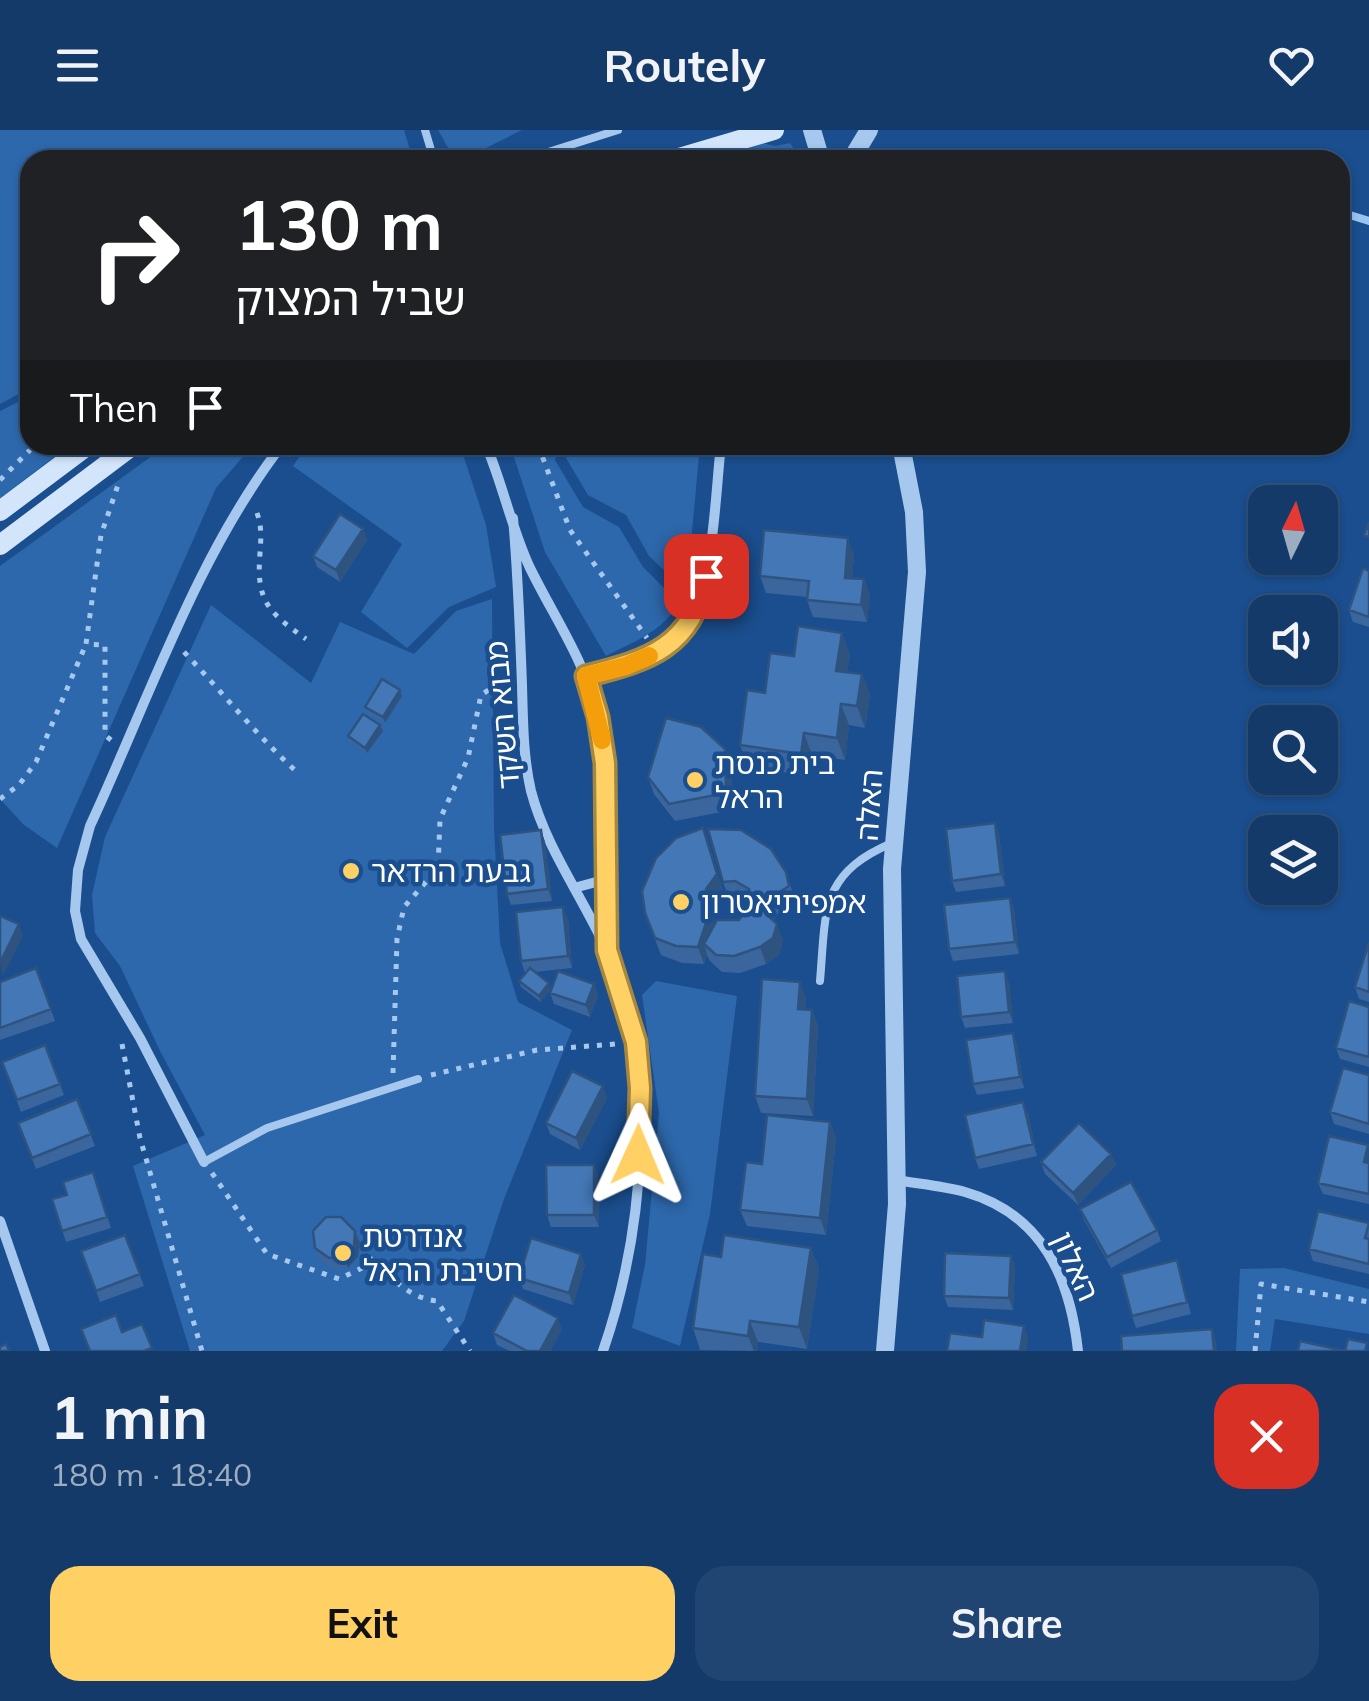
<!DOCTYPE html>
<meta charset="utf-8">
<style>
:root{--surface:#143a6a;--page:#214572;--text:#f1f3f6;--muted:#9dadc1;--line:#33547e;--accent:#ffd063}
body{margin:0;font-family:Mulish,"Noto Sans Hebrew",sans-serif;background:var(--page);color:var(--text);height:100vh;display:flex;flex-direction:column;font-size:38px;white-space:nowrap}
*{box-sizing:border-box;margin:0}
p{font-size:32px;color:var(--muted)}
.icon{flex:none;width:55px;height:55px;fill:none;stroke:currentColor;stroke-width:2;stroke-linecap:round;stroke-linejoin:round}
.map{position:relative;height:1221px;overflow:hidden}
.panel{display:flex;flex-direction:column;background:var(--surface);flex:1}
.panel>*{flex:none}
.banner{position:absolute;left:20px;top:20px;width:1330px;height:305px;border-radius:30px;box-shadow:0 2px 8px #0004,0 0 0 2px var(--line);background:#202124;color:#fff;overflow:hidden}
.needle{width:65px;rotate:5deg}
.fabs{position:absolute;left:1248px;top:355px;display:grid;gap:20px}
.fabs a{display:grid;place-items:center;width:90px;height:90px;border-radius:20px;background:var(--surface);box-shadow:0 2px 8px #0004,0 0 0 2px var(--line);font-size:50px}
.pin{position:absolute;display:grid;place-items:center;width:85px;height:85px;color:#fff;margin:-42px;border-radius:20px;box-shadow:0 5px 15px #0006}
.me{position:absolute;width:110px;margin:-55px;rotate:1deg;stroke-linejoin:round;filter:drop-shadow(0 0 8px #0008)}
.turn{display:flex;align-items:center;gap:35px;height:210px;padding:0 50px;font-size:45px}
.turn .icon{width:130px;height:130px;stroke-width:2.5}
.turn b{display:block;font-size:70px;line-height:85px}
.then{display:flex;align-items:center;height:95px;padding:0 50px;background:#0003;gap:20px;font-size:38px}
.round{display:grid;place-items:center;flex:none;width:105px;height:105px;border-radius:30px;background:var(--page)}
.overview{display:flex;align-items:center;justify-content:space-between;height:170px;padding:0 50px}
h1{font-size:60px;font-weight:700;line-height:75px}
.button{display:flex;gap:20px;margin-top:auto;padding:20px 50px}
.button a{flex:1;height:115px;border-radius:30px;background:var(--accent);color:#111;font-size:40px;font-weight:700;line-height:115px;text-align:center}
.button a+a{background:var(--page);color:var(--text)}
header{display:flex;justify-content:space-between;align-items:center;height:130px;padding:0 50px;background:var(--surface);font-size:45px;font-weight:700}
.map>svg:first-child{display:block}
.green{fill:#2d68ac}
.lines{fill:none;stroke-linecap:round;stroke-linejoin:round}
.stream{stroke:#99c3f0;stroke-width:8}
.path{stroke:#a6c8ee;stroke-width:5;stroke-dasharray:5 8;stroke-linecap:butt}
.service{stroke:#a6c8ee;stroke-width:8}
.minor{stroke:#a6c8ee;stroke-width:10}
.tertiary{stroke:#a6c8ee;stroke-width:18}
.secondary{stroke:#d3e5fa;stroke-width:20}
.wall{fill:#3a669d}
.shaded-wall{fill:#2f537f}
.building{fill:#4377b6;stroke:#2f537f;stroke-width:2.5}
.route-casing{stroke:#a68740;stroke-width:25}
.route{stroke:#ffd063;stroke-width:18}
.slow{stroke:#f59e0b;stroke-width:18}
.poi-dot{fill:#ffd063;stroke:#1a4e8e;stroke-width:4}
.labels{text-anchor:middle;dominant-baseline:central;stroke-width:9;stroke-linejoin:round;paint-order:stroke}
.street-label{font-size:30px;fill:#fff;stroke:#1a4e8e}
.poi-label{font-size:30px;fill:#fff;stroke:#1a4e8e;text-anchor:start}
</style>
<header><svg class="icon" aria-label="menu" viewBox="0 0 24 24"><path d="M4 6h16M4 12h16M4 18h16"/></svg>Routely<svg class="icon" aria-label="heart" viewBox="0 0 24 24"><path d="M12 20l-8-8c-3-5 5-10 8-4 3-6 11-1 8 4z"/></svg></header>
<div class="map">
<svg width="1369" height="1221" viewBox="0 0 1369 1221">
<rect width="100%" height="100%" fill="#1a4e8e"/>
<path class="green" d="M0 0H404L413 30H30V258L0 274Z
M438 0H522L462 30H455Z
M761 13 776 16 790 13 801 30H694Z
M30 266V315H70L0 368V281Z
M167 315H253L216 358 57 718 24 695 0 669V436Z
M312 315H460L486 395 496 457 449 477 407 518 361 482 402 414 293 336 304 320Z
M510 315H560L555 330 583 377 619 397 643 437 664 458 687 462C665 500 644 507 606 526L545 422Z
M571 315H700L688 445 665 441 649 426 626 385 588 365 566 328Z
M492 469 494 697 500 813 518 872 572 900 504 1069 464 1191 442 1221H190L133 1036 205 1005 160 921 120 836 95 803 92 765 105 707 211 475 311 553 340 492 414 524 456 481Z
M656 851 737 866 710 1084 680 1216 632 1198 645 1135 659 983 642 865Z
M1284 1138 1369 1159V1204L1275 1189 1270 1221H1236L1240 1139Z"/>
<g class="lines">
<path class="stream" d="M1148 25 1160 30
M1340 82 1369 91"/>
<path class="path" d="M538 315 570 400 647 508
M0 350 35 315
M257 383C262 397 261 408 260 423 256 471 268 482 306 509
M184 522C223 563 257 606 298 643
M111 610 105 605V515L86 514 101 405 118 355
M0 669 19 655 36 632 86 514
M122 914 140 1008 202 1221
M393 943 397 809 404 777 438 738 440 689 468 628 481 565 505 549
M431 945 537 920 616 914
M212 1043 267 1124 339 1149 362 1138 371 1129C391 1147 408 1168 437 1171L470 1221
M1255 1221 1261 1154 1369 1172"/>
<path class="service" d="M425 0 434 30
M523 30 618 0
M820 851C826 782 819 744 892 713
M204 1032 267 998 418 949"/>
<path class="minor" d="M486 315C503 355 512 400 530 438 554 487 585 531 598 585 616 661 601 738 607 815
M513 388C518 443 520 499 522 555 523 590 523 627 531 661 546 718 582 766 606 819 660 936 644 1102 603 1221
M587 547C620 538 660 529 683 502 714 465 715 364 721 315
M574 758 607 749
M204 1032 140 908 81 809 75 781 78 740 90 696C148 571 198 423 282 315
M896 1050C919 1054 943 1056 965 1062 1042 1084 1070 1147 1078 1221
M0 1091 45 1221"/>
<path class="tertiary" d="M812 0 821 30
M851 30 869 0
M885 1221 897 1074 892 739 917 442 914 382 901 315"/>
<path class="secondary" d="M672 30 774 0
M0 381 88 315
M0 415 133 315"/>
</g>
<path class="wall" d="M363 399 367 410 340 452 317 437 313 426Z
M854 425 852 448 864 449 870 466 867 492 813 487 807 470 808 467 766 463 760 446Z
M1369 441V497L1353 492 1349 480Z
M842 503 850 525 847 542 862 544 870 566 865 598 849 595 845 630 812 625 809 646 748 637 740 615 765 563 794 526Z
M400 560 402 566 385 593 367 582 365 577Z
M380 595 383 601 367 623 350 612 348 606Z
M731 636 732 680 675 691 654 664 648 647Z
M995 693 999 704 1005 756 956 762 952 751Z
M703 698 723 761 712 776 713 797 739 790 751 773 741 768 729 769 723 752 786 742 796 773 776 785 774 792 783 810 779 825 766 834 740 843 722 842 710 831 707 825 704 834 682 833 661 825 645 783Z
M541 700 545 712 552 771 511 775 507 764Z
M1010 768 1014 779 1019 824 953 831 949 819Z
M568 789 572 838 535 842 551 858 541 872 521 857 519 851 525 843 521 831Z
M1369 812V872L1359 869 1355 857Z
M36 838 55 891 0 910V852Z
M1009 852 1013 893 965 898 961 887Z
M594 854 598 865 590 887 554 874 550 863Z
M806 868 805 879 812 880 818 896 813 986 761 983 755 966Z
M1369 877V937L1340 929 1336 918Z
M1013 903 1017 915 1024 958 977 965 973 954Z
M45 915 64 965 21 982 2 932Z
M1369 945V1004L1334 994 1330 982Z
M607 968 580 1020 550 1004 546 993Z
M77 969 95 1016 36 1039 18 993Z
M1028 983 1037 1026 979 1039 975 1028Z
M830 992 836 1009 826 1105 747 1096 740 1080 762 1034Z
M1368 1015 1369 1074 1323 1064 1318 1053Z
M1111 1024 1116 1035 1078 1075 1045 1044 1041 1032Z
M594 1035 598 1046 599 1097H551L547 1085Z
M93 1042 111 1098 66 1112 52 1069 67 1065Z
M1080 1079 1157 1100 1161 1111 1111 1138 1084 1090Z
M1369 1093V1144L1313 1131 1309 1119Z
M355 1101 360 1113 358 1127 348 1138 333 1139 320 1130 315 1118Z
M125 1105 144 1156 100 1172 81 1121Z
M811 1118 819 1139 807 1219 758 1212 757 1221 700 1220 693 1198 721 1127Z
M581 1124 585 1135 573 1175 523 1159 519 1148Z
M1011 1126 1015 1137 1013 1180 948 1177 944 1166Z
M1177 1130 1191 1184 1136 1198 1132 1186Z
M562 1199 550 1221H510L497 1215 493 1203Z"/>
<path class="shaded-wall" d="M363 399 367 410 340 452 336 440Z
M848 408 854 425 851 464 845 448Z
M864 449 870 466 867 492 861 475Z
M842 503 850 525 844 562 836 541Z
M862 544 870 566 865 598 857 576Z
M400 560 402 566 385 593 383 587Z
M841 574 849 595 845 630 837 608Z
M380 595 383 601 367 623 365 618Z
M804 603 812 625 809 646 801 624Z
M725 619 731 636 732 680 726 663Z
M995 693 999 704 1005 756 1001 744Z
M703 698 723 761 712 776 714 804 704 814 707 825 704 834 698 817 706 759Z
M541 700 545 712 552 771 548 759Z
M770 768 776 785 772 801 766 784Z
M1010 768 1014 779 1019 824 1015 812Z
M563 777 568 789 572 838 568 826Z
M19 794 23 806 3 846 0 833Z
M777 794 783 810 779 825 766 834 760 817Z
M1005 841 1009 852 1013 893 1009 882Z
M800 852 806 868 804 896 798 879Z
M549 853 551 858 541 872 539 866Z
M594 854 598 865 590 887 586 875Z
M812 880 818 896 813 986 807 969Z
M1013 903 1017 915 1024 958 1020 947Z
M603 956 607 968 580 1020 576 1008Z
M1023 972 1028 983 1037 1026 1033 1014Z
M830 992 836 1009 826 1105 820 1088Z
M1368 1015 1369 1017 1368 1043 1364 1032Z
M1111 1024 1116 1035 1078 1075 1073 1063Z
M594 1035 598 1046 599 1097 594 1085Z
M355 1101 360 1113 358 1127 348 1138 344 1127Z
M811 1118 819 1139 807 1219 799 1197Z
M581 1124 585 1135 573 1175 569 1163Z
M1011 1126 1015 1137 1013 1180 1009 1168Z
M558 1188 562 1199 550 1221H540Z
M750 1191 758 1212 757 1221H754L748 1206Z
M1024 1196 1028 1207 1026 1221H1020Z
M1212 1199 1216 1210 1217 1221H1214Z"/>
<path class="building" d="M340 384 363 399 336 440 313 426Z
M1369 392V407L1364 405Z
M764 400 848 408 845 448 864 449 861 475 807 470 809 451 760 446Z
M1363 438 1369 441V487L1349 480Z
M798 496 842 503 836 541 862 544 857 576 841 574 837 608 804 603 801 624 740 615 747 560 765 563 770 523 794 526Z
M382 549 400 560 383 587 365 577Z
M363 584 380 595 365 618 348 606Z
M666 588 701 597 725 619 726 663 669 674 648 647Z
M995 693 1001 744 952 751 946 699Z
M703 698 717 744 706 759 708 787 698 817 676 816 655 808 645 783 642 761 656 728 676 708Z
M708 699 741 700 771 719 786 742 789 756 770 768 766 784 777 794 773 808 760 817 734 826 716 825 704 814 717 790H739L751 773 749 759 735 751 723 752Z
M541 700 548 759 507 764 500 705Z
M1010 768 1015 812 949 819 944 775Z
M563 777 568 826 521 831 516 782Z
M0 786 19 794 0 833Z
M1369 812V862L1355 857Z
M36 838 51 879 0 898V852Z
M530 838 549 853 539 866 519 851Z
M558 841 594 854 586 875 550 863Z
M1005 841 1009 882 961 887 957 846Z
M762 849 800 852 798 879 812 880 807 969 755 966Z
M1349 871 1369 877V927L1336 918Z
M1013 903 1020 947 973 954 966 910Z
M45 915 60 954 17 970 2 932Z
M1343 938 1369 945V994L1330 982Z
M572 941 603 956 576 1008 546 993Z
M77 969 91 1004 32 1028 18 993Z
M1023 972 1033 1014 975 1028 965 985Z
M767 985 830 992 820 1088 740 1080 746 1032 762 1034Z
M1079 993 1111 1024 1073 1063 1041 1032Z
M1329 1006 1368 1015 1364 1032 1369 1033V1064L1318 1053Z
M546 1035H594V1085H547Z
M93 1042 107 1087 62 1101 52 1069 67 1065 63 1052Z
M1131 1052 1157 1100 1107 1127 1080 1079Z
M1318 1081 1369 1093 1365 1108 1369 1109V1134L1309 1119Z
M326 1087H341L355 1101 354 1116 344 1127 329 1128 315 1118 313 1101Z
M125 1105 140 1144 96 1161 81 1121Z
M724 1105 811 1118 799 1197 750 1191 748 1206 693 1198 703 1124 721 1127Z
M531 1108 581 1124 569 1163 519 1148Z
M945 1123 1011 1126 1009 1168 944 1166Z
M1177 1130 1187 1172 1132 1186 1121 1144Z
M514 1165 558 1188 540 1221H527L493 1203Z
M116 1185 122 1202 142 1194 152 1218 144 1221H90L81 1199Z
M984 1190 1024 1196 1020 1221H947L950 1203 982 1207Z
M1212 1199 1214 1221H1122L1121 1206Z
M1348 1209 1367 1213 1365 1221H1298L1300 1211 1345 1221Z
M6 1214 9 1221H0V1217Z"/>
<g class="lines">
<g class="route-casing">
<path id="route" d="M638 1025 640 958 636 912 607 820 605 633 598 587 586 546C650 530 692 517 706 446"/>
</g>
<use href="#route" class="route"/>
<path class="slow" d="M602 610 586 546 626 536 649 526"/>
</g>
<g class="poi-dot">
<circle cx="695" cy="650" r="10"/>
<circle cx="351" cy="741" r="10"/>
<circle cx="681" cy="772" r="10"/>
<circle cx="343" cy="1123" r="10"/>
</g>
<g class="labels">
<g class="street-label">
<text transform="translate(502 585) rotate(-95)">מבוא השקד</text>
<text transform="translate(869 675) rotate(-86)">האלה</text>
<text transform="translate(1076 1136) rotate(66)">האלון</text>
</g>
<g class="poi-label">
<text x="715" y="633">בית כנסת<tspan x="715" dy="34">הראל</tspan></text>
<text x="371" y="741">גבעת הרדאר</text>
<text x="701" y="772">אמפיתיאטרון</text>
<text x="363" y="1106">אנדרטת<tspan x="363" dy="34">חטיבת הראל</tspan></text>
</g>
</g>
</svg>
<div class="fabs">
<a><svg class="needle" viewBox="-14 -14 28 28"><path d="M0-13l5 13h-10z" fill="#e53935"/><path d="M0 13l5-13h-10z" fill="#9dadc1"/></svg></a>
<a><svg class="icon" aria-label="sound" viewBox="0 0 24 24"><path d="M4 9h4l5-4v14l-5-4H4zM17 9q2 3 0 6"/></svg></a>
<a><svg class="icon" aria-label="search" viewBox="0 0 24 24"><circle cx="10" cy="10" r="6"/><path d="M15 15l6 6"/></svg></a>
<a><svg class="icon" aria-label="layers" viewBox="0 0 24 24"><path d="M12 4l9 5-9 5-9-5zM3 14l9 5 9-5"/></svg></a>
</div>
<div class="pin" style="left:706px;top:446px;background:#d93025"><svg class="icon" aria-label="arrive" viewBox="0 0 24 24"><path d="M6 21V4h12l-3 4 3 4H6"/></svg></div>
<svg class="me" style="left:638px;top:1025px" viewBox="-20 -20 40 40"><path d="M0-17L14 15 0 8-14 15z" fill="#ffd063" stroke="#fff" stroke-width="4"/></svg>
<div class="banner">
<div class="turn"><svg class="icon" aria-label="right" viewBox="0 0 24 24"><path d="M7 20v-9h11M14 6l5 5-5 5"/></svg><div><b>130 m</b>שביל המצוק</div></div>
<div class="then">Then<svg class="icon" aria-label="arrive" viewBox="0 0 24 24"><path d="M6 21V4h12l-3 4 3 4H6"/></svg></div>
</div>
</div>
<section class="panel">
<div class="overview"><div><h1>1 min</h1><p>180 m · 18:40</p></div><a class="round" style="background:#d93025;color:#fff"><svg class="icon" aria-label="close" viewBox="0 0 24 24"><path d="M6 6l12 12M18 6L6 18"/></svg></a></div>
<div class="button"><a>Exit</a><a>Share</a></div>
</section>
